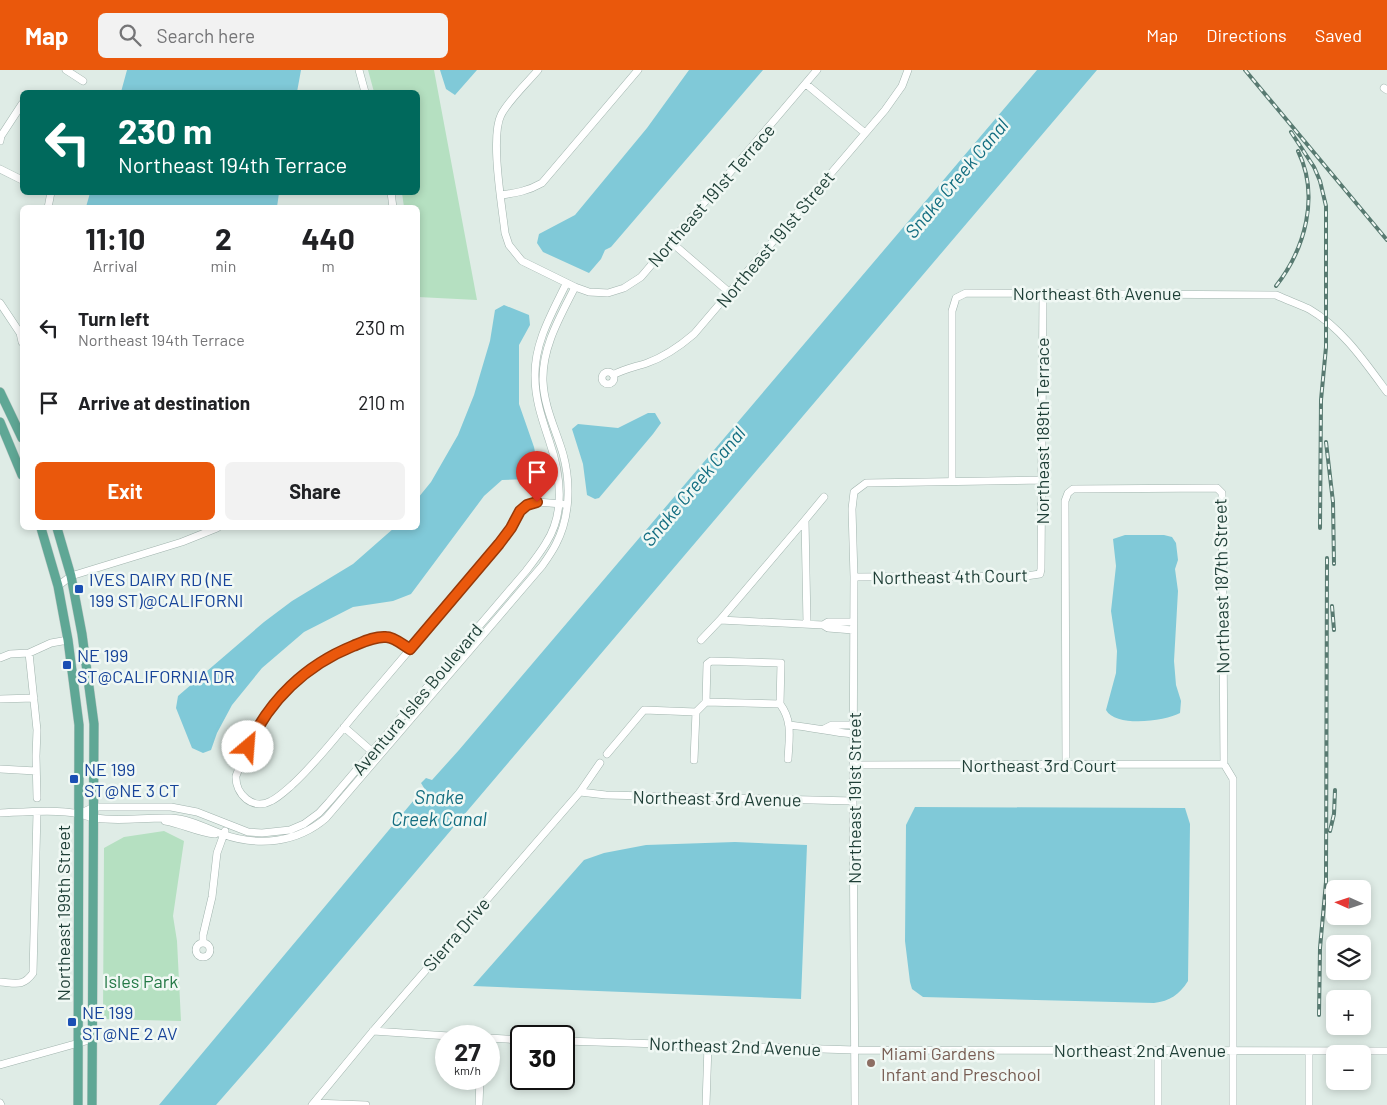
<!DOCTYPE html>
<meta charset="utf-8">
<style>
:root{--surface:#fff;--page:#f2f2f2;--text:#202124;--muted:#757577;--accent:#ea580c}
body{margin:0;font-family:Barlow,sans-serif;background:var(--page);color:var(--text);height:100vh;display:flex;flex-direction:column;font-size:19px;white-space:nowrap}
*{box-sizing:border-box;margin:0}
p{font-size:16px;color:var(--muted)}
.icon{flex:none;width:28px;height:28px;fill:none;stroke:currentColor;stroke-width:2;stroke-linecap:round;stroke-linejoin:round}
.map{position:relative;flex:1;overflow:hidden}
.side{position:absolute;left:20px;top:135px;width:400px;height:325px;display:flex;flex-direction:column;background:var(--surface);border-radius:8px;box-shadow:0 2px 8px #0003}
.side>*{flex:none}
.banner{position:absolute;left:20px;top:20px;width:400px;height:105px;border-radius:8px;box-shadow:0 2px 8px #0003;background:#00695c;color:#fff;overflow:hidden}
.needle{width:32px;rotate:273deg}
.buttons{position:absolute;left:1326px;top:810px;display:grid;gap:10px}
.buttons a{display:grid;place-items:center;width:45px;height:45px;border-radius:8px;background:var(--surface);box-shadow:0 2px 8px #0003;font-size:25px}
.speed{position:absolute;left:435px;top:955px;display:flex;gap:10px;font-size:25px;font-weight:700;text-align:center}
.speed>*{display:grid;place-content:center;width:65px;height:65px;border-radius:50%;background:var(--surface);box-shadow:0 2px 8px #0003;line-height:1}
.speed small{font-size:12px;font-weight:400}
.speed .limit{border:2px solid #111;border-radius:8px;background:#fff;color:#111}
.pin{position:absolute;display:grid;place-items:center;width:42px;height:42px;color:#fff;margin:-51px -21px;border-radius:50% 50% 50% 0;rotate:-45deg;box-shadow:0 0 5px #0007}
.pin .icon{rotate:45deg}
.me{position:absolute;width:55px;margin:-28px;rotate:27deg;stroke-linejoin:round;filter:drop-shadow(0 0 4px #0008)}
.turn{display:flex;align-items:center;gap:18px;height:105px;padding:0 15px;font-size:22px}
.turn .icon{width:65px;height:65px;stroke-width:2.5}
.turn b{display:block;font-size:35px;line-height:42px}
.eta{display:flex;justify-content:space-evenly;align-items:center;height:85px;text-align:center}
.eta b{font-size:30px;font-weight:700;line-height:35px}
.button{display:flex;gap:10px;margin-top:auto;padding:10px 15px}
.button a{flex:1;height:58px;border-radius:8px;background:var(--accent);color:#fff;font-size:20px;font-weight:700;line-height:58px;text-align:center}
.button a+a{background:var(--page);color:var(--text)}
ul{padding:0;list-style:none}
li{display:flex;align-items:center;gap:15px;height:75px;padding:0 15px}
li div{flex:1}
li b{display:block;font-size:19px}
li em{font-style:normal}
header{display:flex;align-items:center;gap:30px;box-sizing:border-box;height:70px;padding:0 25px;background:var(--accent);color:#fff}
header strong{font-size:24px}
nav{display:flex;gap:28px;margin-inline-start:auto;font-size:18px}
.search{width:350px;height:45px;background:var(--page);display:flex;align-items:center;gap:12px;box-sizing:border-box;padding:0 18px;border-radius:8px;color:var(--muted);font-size:19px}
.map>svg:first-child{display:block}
.green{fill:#b5e0c1}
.water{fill:#80c9d8}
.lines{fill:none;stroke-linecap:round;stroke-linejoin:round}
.minor-casing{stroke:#a1b4ae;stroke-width:8}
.major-casing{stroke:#c0c9c7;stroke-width:10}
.minor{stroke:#fff;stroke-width:7}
.major{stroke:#5fa795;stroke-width:9}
.rail-casing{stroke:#587a71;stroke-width:4}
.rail{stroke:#f0f8f4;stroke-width:2;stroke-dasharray:5.5;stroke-linecap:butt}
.route-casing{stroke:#983908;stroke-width:12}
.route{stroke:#ea580c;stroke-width:9}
.transit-dot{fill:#1a4fb4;stroke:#f0f8f4;stroke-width:2}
.education-dot{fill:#8d6e63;stroke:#f0f8f4;stroke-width:2}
.labels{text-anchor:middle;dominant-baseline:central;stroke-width:5;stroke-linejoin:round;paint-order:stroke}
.street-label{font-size:18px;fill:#1e3e36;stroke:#f0f8f4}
.transit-label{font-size:18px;fill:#164399;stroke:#f0f8f4;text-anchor:start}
.park-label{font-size:18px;fill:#247946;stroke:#f0f8f4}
.education-label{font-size:18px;fill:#785e54;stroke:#f0f8f4;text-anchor:start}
.water-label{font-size:19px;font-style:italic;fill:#126d80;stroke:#f0f8f4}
</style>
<header>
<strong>Map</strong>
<div class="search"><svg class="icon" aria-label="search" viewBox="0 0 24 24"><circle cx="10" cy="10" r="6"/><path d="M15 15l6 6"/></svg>Search here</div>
<nav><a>Map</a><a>Directions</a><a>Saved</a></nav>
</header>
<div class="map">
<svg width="1387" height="1035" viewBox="0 0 1387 1035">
<rect width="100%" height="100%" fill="#dfece6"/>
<path class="green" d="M368 0H434L477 230 418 227V138L404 137 402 123 418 122V22H374Z
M164 761 184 771 173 846 177 871 181 951 103 949 104 778 124 767Z"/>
<path class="water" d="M127 0H301L297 22H121Z
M440 0H477L455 25 446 19Z
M689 0H763L611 177 605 180 601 189 589 203 543 182 537 173 539 164 575 145 647 58Z
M1037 0H1097L265 979 216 1035H159L424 718 421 713 426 708 432 710 459 680Z
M90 123V122L279 123 277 137H86Z
M504 235 529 245 530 255 519 275V334L534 377 538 397 531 409 502 410 484 426 411 524 393 531 353 537 304 562 262 598 232 635 217 663 211 680 203 683 192 678 176 638 178 626 264 552 292 531 353 494 394 458H418V428L431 412 458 365 474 325 490 271 495 240Z
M648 343H655L661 353 653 364 599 428 595 429 587 425 583 394 572 359 578 354 618 358Z
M1125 465H1164L1172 467 1176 473 1178 490 1175 499 1178 521 1174 591 1176 615 1181 631 1180 643C1166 651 1116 658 1106 640L1116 603 1117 581 1111 541 1116 496 1113 469Z
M915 737 1185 738 1190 754 1188 911C1179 925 1170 931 1154 933L923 927 912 919 910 912 905 871 906 755Z
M735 772 807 775 801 929 473 916 584 790 604 783 646 775Z"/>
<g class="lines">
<g class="minor-casing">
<path id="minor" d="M66 0 83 11
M359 0 365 22
M538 0C528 12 507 32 501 45 490 67 502 136 505 163L509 175 522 191 575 217 589 222 608 223 624 218 641 207 817 0
M806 14 865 63
M1384 18 1387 20
M0 71 1 66 22 34
M0 99 22 110
M391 122 393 138
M501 125C516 123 528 121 542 113L638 0
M48 138 51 122
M671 172 730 223
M0 233 20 263 22 272
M602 308a6 6 0 1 1 12 0a6 6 0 1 1-12 0Z
M613 305C624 299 635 297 647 293 664 287 680 276 694 264L885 40 902 16 908 0
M952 411V241L956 228 966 223 1276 225C1287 230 1298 234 1309 239 1342 258 1365 292 1387 322
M854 507 1026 506 1040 504 1041 499 1043 223
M58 516 71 506 182 472 217 458
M720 550 805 450
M807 554 805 450 824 427
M823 555 828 558 853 560
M701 570 720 550 823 555 828 552H853
M410 579C403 575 394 568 386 567 375 566 363 572 353 576 317 590 289 613 266 644 253 663 244 685 236 706 235 724 253 741 271 731 279 727 285 721 292 715 315 694 335 668 355 644 397 595 439 545 481 496L506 465 521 441 527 435 537 432 562 434
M29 583 37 660 36 686 37 728
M0 588 10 584 29 583 51 573 68 570
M0 629 34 628
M706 632 707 594 711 591 781 593 780 634
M789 655C811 657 831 662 853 664
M344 657 376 685
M824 659 832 655H853
M607 684 644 640 696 642
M694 690 696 642 706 632 780 634C793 651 789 669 788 689
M854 695 1224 694
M1066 695 1065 431 1068 423 1073 419 1217 418 1222 423 1224 694 1233 709V1035
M0 699 36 701
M580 722 606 725 853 731
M0 743C24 742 57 739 80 744 85 745 90 748 95 748 120 752 146 747 171 748 189 749 206 758 222 764 258 777 297 773 326 748L542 496C547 489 552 482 556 474 570 447 571 413 563 384 556 360 544 337 543 311 542 277 560 247 575 217
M79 744 94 737H171L197 742 248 762 262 763 290 760 304 754 319 743 329 732 526 501C533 492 540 483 546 473 566 442 560 402 549 370 542 349 535 329 535 307 534 273 552 243 566 214
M165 751C183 754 196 762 215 764
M196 880a7 7 0 1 1 14 0a7 7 0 1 1-14 0Z
M203 873V865L212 827 217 783 225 761
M0 912C16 913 23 917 33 903L37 742
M373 961 449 966
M489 968 521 970
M564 971 855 980 1387 981
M1309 981V1035
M0 995 93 969
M0 1033 1 1035
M314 1033 366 1035
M312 1035 373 961 580 722 600 693
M479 1035 480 1009
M706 1035 708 975
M855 1035 853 731 854 507 852 439 854 422 866 413 1043 410
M1158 1035V980"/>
</g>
<g class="major-casing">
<path id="major" d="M0 322 22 368
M0 352 22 405
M41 458 58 516 68 570 79 655 78 1035
M57 458 71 506 82 564 94 654 92 1035"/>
</g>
<use href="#minor" class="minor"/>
<use href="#major" class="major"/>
<g class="rail-casing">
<path id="rail" d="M1245 0 1387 170
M1291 62 1314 97 1320 111 1326 136V277L1321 330 1320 458
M1276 216C1305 179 1320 126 1298 81
M1326 372 1333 432 1334 494
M1332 536 1334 560
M1330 761 1334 744 1335 720
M1319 945 1320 878 1326 812 1327 488"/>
</g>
<use href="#rail" class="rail"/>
</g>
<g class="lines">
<g class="route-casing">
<path id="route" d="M248 677C269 630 306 595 353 576 363 572 375 566 386 567 394 567 403 575 410 579L499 474 511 458 520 441 527 435 537 432"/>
</g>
<use href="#route" class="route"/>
</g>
<g class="transit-dot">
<rect x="74" y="514" width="10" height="10" rx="2.5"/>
<rect x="62" y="590" width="10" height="10" rx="2.5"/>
<rect x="69" y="704" width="10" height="10" rx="2.5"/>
<rect x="67" y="947" width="10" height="10" rx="2.5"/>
</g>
<circle class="education-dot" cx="871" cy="993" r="5"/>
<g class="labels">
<g class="street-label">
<text transform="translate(711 125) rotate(-49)">Northeast 191st Terrace</text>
<text transform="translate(775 169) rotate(-50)">Northeast 191st Street</text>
<text x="1097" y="223">Northeast 6th Avenue</text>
<text transform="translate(1042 361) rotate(-90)">Northeast 189th Terrace</text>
<text transform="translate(950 506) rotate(-1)">Northeast 4th Court</text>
<text transform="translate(1221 516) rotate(-91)">Northeast 187th Street</text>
<text transform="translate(417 629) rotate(-50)">Aventura Isles Boulevard</text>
<text x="1039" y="695">Northeast 3rd Court</text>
<text transform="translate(717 728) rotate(1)">Northeast 3rd Avenue</text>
<text transform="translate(854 728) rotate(-90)">Northeast 191st Street</text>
<text transform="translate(63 843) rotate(-90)">Northeast 199th Street</text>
<text transform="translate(456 864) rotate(-49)">Sierra Drive</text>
<text transform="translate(735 976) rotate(2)">Northeast 2nd Avenue</text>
<text x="1140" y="980">Northeast 2nd Avenue</text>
</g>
<g class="transit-label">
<text x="89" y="509">IVES DAIRY RD (NE<tspan x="89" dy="21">199 ST)@CALIFORNI</tspan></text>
<text x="77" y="585">NE 199<tspan x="77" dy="21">ST@CALIFORNIA DR</tspan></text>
<text x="84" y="699">NE 199<tspan x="84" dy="21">ST@NE 3 CT</tspan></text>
<text x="82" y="942">NE 199<tspan x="82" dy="21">ST@NE 2 AV</tspan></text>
</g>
<g class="park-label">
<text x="141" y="911">Isles Park</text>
</g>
<g class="education-label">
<text x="881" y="983">Miami Gardens<tspan x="881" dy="21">Infant and Preschool</tspan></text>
</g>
<g class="water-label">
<text transform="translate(956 108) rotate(-50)">Snake Creek Canal</text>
<text transform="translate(693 416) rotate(-50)">Snake Creek Canal</text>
<text x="439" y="726">Snake<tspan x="439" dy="22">Creek Canal</tspan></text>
</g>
</g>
</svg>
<div class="buttons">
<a><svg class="needle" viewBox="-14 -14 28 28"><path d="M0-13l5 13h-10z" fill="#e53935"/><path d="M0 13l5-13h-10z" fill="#757577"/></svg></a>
<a><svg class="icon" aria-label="layers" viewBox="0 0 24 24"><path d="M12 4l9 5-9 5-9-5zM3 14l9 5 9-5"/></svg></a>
<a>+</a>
<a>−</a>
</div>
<div class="speed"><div>27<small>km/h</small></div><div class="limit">30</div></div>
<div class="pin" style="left:537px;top:432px;background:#d93025"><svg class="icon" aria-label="arrive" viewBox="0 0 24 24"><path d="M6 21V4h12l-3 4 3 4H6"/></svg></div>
<svg class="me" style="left:248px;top:677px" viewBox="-20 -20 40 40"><circle r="19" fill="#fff"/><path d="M0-13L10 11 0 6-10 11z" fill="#ea580c"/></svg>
<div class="banner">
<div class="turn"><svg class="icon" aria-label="left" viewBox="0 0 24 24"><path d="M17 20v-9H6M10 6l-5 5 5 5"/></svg><div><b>230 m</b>Northeast 194th Terrace</div></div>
</div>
<section class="side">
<div class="eta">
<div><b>11:10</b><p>Arrival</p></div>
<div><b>2</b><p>min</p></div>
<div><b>440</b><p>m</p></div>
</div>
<ul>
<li><svg class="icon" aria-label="left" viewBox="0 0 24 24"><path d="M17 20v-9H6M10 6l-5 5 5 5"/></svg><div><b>Turn left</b><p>Northeast 194th Terrace</p></div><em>230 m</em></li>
<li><svg class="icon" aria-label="arrive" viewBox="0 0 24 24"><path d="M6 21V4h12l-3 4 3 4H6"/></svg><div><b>Arrive at destination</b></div><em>210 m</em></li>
</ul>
<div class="button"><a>Exit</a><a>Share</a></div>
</section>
</div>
